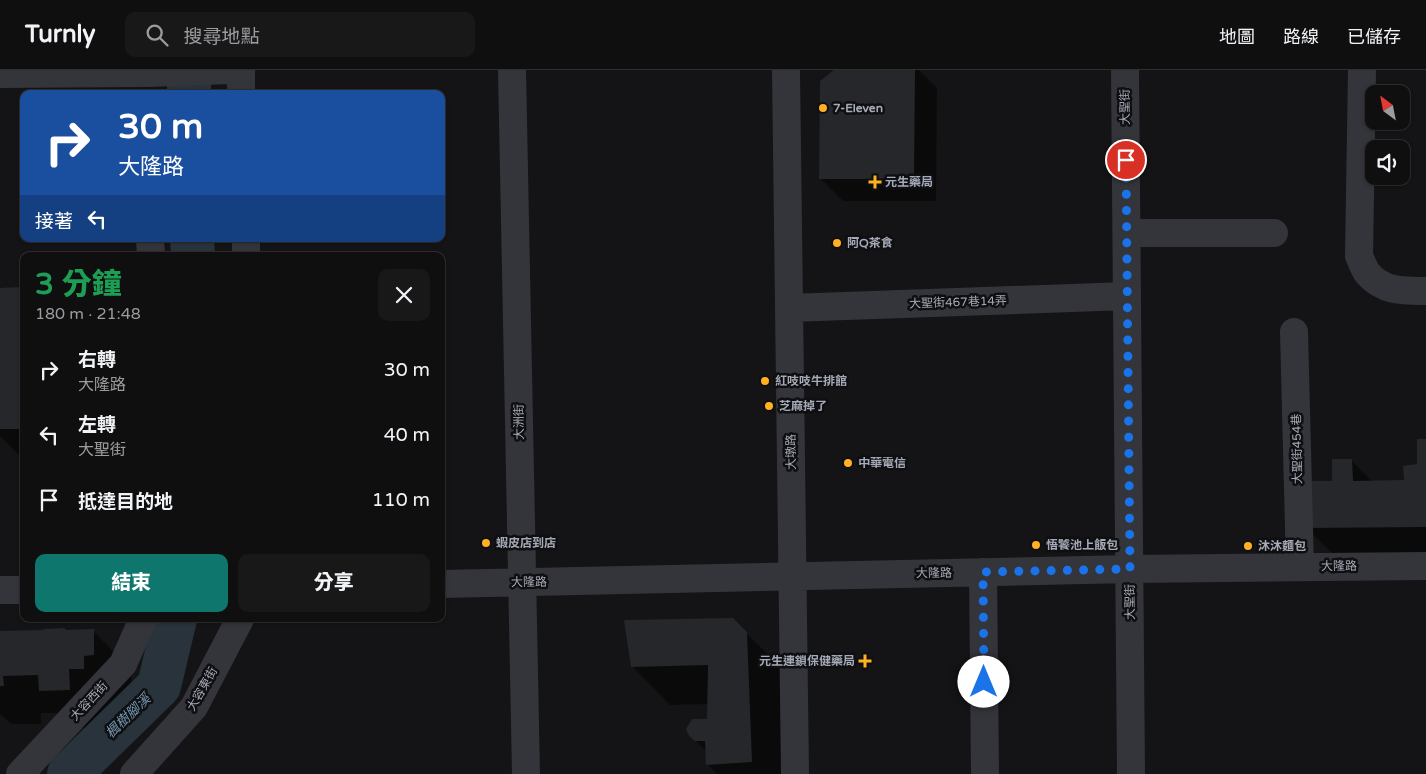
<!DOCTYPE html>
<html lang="zh-TW">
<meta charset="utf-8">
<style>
:root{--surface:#0f0f10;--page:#181819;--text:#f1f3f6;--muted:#9b9c9f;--line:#2f2f30;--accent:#0f766e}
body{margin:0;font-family:"Varela Round","Noto Sans TC",sans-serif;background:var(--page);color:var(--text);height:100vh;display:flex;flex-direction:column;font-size:19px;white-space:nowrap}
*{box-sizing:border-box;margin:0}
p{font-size:16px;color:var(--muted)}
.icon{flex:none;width:28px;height:28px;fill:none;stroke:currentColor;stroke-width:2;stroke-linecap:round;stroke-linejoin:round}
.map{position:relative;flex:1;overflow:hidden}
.panel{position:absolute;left:20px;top:182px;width:425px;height:370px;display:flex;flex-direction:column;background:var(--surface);border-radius:10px;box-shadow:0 1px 4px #0004,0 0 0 1px var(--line)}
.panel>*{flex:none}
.hud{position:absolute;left:20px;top:20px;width:425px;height:152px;border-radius:10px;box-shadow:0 1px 4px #0004,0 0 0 1px var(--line);background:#1a4fa0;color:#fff;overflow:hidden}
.needle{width:32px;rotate:328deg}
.fabs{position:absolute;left:1365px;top:15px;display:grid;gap:10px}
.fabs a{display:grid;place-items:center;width:45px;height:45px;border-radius:10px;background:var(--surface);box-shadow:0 1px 4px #0004,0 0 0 1px var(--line);font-size:25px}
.pin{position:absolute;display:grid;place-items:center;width:42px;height:42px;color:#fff;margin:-21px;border:2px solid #fff;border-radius:50%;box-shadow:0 1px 5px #0007}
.me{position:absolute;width:55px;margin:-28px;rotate:0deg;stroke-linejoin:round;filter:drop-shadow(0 0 4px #0008)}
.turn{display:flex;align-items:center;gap:18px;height:105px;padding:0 15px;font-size:22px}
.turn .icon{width:65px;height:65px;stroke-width:2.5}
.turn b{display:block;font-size:35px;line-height:42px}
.then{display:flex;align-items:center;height:48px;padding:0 15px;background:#0003;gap:10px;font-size:19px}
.round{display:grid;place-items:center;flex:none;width:52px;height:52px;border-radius:10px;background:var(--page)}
.head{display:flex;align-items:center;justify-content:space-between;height:85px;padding:0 15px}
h1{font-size:30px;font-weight:800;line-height:38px;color:#1e9e55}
.cta{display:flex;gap:10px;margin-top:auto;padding:10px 15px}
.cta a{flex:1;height:58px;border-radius:10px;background:var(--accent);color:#fff;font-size:20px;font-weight:800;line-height:58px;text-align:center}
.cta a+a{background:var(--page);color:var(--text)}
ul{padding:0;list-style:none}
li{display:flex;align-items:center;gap:15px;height:65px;padding:0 15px}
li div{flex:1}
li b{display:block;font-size:19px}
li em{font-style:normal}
header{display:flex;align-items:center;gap:30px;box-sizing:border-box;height:70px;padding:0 25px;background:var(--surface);border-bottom:1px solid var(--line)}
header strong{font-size:24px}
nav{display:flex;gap:28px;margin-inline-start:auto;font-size:18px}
.search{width:350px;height:45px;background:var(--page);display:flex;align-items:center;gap:12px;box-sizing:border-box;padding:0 18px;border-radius:10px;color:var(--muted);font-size:19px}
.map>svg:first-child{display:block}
.shadow{fill:#0007}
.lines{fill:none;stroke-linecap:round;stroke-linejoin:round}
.river{stroke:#29333b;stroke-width:44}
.building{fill:#26272a}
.minor{stroke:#34353b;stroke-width:28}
.route{stroke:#1a73e8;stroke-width:9;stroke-dasharray:0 16.2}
.poi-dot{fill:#ffb122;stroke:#0f0f11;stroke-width:2}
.labels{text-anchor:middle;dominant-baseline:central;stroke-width:5;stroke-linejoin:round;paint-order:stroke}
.street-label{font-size:12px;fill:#a4aab7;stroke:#0f0f11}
.poi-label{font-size:12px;font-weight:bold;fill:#a4aab7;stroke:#0f0f11;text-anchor:start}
.water-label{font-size:14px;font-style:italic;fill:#779ab6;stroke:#0f0f11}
</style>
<header>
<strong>Turnly</strong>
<div class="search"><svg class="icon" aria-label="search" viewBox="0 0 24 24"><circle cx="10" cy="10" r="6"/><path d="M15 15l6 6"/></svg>搜尋地點</div>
<nav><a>地圖</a><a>路線</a><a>已儲存</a></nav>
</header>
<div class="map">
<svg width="1426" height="704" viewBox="0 0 1426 704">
<rect width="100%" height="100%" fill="#141416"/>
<path class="shadow" d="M836 0H919L937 18 936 131H843L820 108Z
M24 203V390L0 366V219L22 218Z
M1426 370V495L1345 496 1307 458 1334 412 1352 391 1373 412 1406 411 1418 395Z
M93 561 131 599 132 622 122 623V636L107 637V658H78L62 643H41V654H11L0 644V562Z
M746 563 785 601 788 704H717L707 694V682L690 665 708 651V634L670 635 632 596Z"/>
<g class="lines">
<path class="river" d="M189 0V24
M192 169 193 186
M69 704 159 616 175 549"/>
</g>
<path class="building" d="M834 0H915L914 109H819L820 11Z
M21 202H24V359H0V218L21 217Z
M1417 369H1426V457L1306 458V411H1332V389H1352L1353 411 1404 410 1403 396 1417 394Z
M733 548 747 562 752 692 706 695 705 671H695L689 666 686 659 692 649H707L708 595 631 597 624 550Z
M64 558 66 560 94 559V585L84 586V599H69L70 620 39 621 38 605 3 606 4 616H0V561L42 560 44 559Z"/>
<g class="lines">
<path class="minor" d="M241 0V24
M512 0 526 704
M786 0 795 704
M1125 0 1131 704
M1362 0 1359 186C1362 192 1364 199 1368 204 1384 222 1404 221 1426 221
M0 4 148 3 228 0
M1127 163H1274
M150 169 151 186
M246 169V186
M789 238 1127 226
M1294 262 1300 497
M983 502 985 704
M441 514 1130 499 1426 496
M0 520H24
M20 704 123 594 143 549
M134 704 194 637 240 549"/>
</g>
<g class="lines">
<path class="route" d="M984 612 983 502 1130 499 1126 90"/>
</g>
<g class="poi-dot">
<circle cx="823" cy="38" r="5"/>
<path d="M872.5 104.5h5v5h5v5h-5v5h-5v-5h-5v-5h5z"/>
<circle cx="837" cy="173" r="5"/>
<circle cx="765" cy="311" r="5"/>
<circle cx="769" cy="336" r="5"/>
<circle cx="848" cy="393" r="5"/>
<circle cx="486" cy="473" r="5"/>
<circle cx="1036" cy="475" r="5"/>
<circle cx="1248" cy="476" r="5"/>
<path d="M862.5 583.5h5v5h5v5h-5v5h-5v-5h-5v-5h5z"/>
</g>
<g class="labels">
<g class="street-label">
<text transform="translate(1125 37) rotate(-91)">大聖街</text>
<text transform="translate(958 232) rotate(-2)">大聖街467巷14弄</text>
<text transform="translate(519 352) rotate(-91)">大洲街</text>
<text transform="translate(1297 379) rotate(-91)">大聖街454巷</text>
<text transform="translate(791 382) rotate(-91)">大墩路</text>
<text transform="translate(1339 496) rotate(-1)">大隆路</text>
<text transform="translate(934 503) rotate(-1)">大隆路</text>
<text transform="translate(529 512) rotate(-1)">大隆路</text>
<text transform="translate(1130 532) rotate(-91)">大聖街</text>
<text transform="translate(202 619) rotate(-60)">大容東街</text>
<text transform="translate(89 631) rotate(-47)">大容西街</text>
</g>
<g class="poi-label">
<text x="833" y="38">7-Eleven</text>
<text x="885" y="112">元生藥局</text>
<text x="847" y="173">阿Q茶食</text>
<text x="775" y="311">紅吱吱牛排館</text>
<text x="779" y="336">芝麻掉了</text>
<text x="858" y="393">中華電信</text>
<text x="496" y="473">蝦皮店到店</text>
<text x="1046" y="475">悟饕池上飯包</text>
<text x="1258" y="476">沐沐麵包</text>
<text x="855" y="591" text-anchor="end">元生連鎖保健藥局</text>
</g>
<g class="water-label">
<text transform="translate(128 646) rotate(-44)">楓樹腳溪</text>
</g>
</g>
</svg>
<div class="fabs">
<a><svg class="needle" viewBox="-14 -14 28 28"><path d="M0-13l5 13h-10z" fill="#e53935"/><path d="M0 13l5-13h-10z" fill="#9b9c9f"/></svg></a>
<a><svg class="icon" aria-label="sound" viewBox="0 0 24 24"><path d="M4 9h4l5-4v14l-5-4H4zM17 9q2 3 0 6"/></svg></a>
</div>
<div class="pin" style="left:1126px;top:90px;background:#d93025"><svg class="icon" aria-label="arrive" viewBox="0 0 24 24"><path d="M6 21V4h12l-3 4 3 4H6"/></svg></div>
<svg class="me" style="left:984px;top:612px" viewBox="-20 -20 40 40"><circle r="19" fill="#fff"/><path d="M0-13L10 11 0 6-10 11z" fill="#1a73e8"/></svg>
<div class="hud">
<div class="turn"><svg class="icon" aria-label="right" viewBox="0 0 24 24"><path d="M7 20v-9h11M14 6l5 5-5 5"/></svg><div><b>30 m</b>大隆路</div></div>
<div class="then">接著<svg class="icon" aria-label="left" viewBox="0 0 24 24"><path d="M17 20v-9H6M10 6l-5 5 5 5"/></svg></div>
</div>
<section class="panel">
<div class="head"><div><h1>3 分鐘</h1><p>180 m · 21:48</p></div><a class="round"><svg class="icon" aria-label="close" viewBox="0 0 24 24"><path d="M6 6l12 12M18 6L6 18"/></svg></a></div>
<ul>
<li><svg class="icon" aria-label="right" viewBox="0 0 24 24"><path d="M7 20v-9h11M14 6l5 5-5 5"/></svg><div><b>右轉</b><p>大隆路</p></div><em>30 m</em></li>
<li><svg class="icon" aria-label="left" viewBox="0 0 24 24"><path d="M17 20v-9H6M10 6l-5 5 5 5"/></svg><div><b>左轉</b><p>大聖街</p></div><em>40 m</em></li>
<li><svg class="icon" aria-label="arrive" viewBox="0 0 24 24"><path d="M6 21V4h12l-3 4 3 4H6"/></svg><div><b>抵達目的地</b></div><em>110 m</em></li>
</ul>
<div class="cta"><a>結束</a><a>分享</a></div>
</section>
</div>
